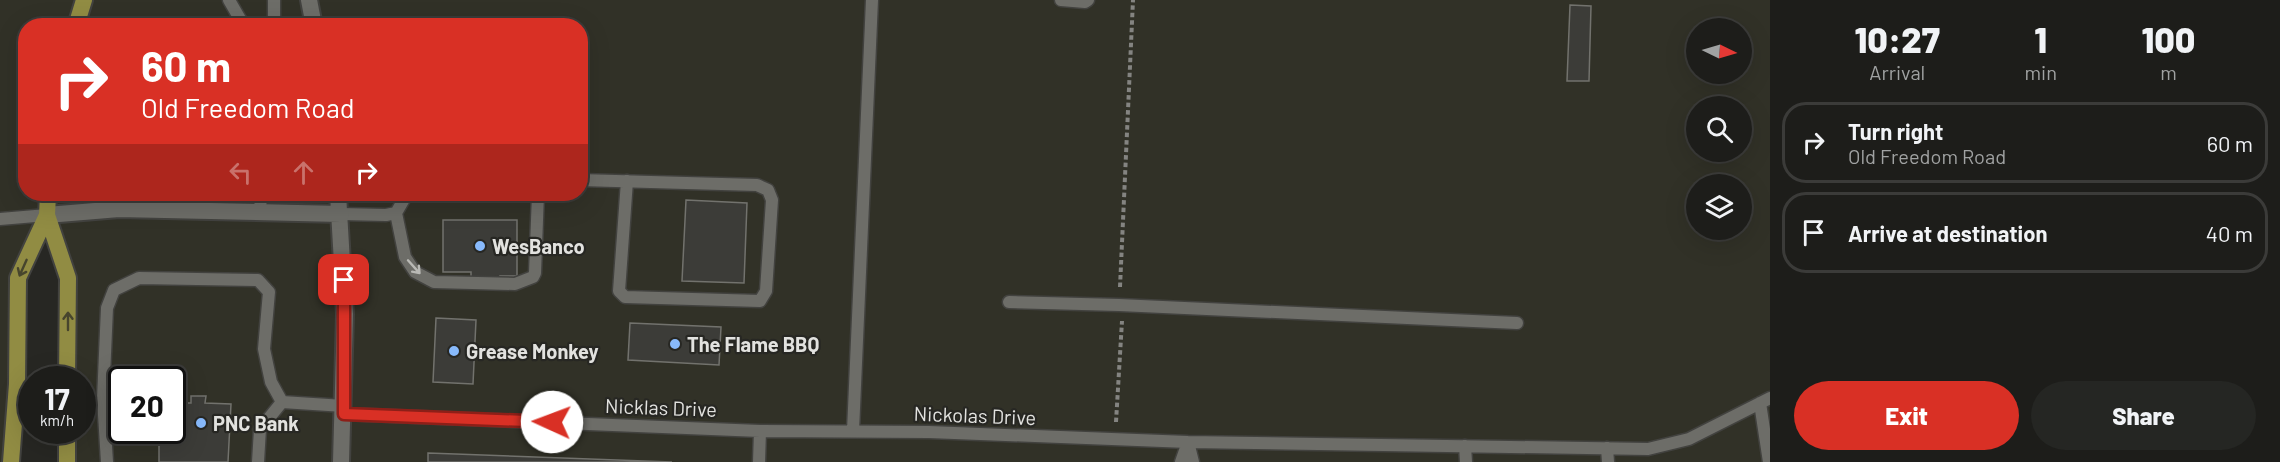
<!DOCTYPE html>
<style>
:root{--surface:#1d1d1a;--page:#252623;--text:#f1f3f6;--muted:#a0a2a2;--line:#3b3b39;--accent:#d93025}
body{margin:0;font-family:Barlow,sans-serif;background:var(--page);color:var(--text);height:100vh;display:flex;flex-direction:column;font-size:22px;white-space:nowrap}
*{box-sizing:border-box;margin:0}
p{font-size:20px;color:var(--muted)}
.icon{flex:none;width:33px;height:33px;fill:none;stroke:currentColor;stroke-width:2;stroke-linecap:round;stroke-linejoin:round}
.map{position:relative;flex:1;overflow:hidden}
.sheet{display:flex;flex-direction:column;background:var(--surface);width:510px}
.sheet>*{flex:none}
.guide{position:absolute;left:18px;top:18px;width:570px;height:183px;border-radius:24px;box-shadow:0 6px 24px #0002,0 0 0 2px var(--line);background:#d93025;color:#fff;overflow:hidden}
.needle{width:39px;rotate:95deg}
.controls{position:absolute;left:1686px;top:18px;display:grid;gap:12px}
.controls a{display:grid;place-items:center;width:66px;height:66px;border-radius:50%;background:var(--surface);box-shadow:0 6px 24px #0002,0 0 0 2px var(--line);font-size:30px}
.speed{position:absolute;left:18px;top:366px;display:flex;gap:12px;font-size:30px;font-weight:700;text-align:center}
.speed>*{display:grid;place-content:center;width:78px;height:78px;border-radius:50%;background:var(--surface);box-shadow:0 6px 24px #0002,0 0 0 2px var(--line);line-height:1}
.speed small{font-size:15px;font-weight:400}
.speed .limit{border:3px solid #111;border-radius:9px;background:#fff;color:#111}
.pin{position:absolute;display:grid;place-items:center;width:51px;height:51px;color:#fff;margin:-26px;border-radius:12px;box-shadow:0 3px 9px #0006}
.me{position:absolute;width:66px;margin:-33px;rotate:272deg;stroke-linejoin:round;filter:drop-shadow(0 0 4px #0008)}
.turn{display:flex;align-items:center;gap:21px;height:126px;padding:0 24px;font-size:27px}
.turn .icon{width:78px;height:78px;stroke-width:2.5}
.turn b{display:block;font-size:42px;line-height:51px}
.lanes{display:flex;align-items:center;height:57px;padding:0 24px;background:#0003;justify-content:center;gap:30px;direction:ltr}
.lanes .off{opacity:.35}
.eta{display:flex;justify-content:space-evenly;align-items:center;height:102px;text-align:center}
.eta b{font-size:36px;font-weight:800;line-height:42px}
.primary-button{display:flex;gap:12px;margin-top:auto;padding:12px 24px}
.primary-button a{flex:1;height:69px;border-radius:36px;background:var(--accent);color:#fff;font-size:24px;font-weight:800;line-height:69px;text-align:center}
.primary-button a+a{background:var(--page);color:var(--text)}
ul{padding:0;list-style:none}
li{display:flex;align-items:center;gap:18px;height:81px;margin:0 12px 9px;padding:0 12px;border:3px solid var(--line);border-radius:24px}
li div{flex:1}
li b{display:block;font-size:22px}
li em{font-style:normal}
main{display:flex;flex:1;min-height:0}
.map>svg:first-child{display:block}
.built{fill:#313127;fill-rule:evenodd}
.building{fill:#3c3c38;stroke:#72726d;stroke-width:1.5}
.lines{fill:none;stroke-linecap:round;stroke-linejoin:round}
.service-casing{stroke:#42423f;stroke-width:15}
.minor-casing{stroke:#42423f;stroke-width:20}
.primary-casing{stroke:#42423f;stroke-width:20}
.path{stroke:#848481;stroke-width:4;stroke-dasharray:4.5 3;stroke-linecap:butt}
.service{stroke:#6d6d68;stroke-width:12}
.minor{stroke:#6d6d68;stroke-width:16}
.primary{stroke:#918c43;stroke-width:16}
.oneway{stroke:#b9b9b5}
.oneway2{stroke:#47452d}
.route-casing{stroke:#8d1f18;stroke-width:15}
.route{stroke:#d93025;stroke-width:10}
.poi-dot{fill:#88bafc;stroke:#272723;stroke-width:2}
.labels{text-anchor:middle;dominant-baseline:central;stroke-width:4.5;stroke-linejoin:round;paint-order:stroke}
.poi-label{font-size:20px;font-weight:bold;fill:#e2e2df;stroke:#272723;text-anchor:start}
.street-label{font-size:20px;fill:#e2e2df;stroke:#272723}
</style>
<main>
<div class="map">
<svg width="1770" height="462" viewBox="0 0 1770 462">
<rect width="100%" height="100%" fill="#272723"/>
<path class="built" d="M0 0H1770V462H67V431L82 430V380L67 379 68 278 47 216 18 278 11 462H0ZM26 26H580V194H26ZM1696 28H1742V74H1696ZM1696 106H1742V152H1696ZM1696 184H1742V230H1696ZM122 380H172V430H122Z"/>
<path class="building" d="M1570 5 1591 6 1589 81H1567Z
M686 200 747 203 744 283 682 281Z
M443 220H517V276H500V282L471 281V272H443Z
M436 318 476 320 473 384 433 382Z
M630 323 721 327 719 365 628 360Z
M178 396H184L183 403H191V396H206L205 403 231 404 228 462H159V431L156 430H172V415L181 413V405H178Z
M428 453 672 462H428Z"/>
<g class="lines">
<g class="service-casing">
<path id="service" d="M229 0 244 26
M1061 0 1085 2 1088 0
M274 26V0
M580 180 757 185 768 190 772 200 766 291 760 301 625 297 619 291 627 181
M260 212 261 194
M396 213 405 257 415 272 434 282 515 284 533 277 535 273 538 194
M341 214 386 215 396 213 407 194
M0 219 47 215
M1009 302 1119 305 1517 323
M1760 403 1769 462
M343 414 760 431 929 432 1188 442 1648 449 1689 439 1770 398
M853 431 872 0
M1188 442 1193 462
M1465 446 1466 462
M1607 448 1608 462
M107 462 103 399 107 308 114 290 139 278 258 280 269 292 264 349 271 382 282 402 344 406
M258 462 260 429 282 402
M759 462 760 431
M1181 462 1188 442"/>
</g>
<g class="minor-casing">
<path id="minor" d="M309 0 314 26
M338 194 345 314 341 462
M47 215 119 209 341 214"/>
</g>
<g class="primary-casing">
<path id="primary" d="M76 26 84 0
M47 215 68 278 67 380
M11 462 17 384 18 278 47 215 48 194
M67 462V430"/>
</g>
<path class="path" d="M1120 287 1133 0
M1116 422 1122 321"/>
<use href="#service" class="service"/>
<use href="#minor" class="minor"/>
<use href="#primary" class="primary"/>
</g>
<defs><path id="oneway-shaft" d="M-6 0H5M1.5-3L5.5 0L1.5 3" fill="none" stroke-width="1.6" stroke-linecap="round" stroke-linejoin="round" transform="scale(1.5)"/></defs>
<use class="oneway" href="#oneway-shaft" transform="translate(414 267) rotate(48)"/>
<g class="oneway2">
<use href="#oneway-shaft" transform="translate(23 268) rotate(114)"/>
<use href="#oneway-shaft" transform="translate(68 321) rotate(-90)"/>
</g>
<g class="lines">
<g class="route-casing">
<path id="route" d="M344 280V414L552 422"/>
</g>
<use href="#route" class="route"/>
</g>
<g class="poi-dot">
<circle cx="480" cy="246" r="6"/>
<circle cx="675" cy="344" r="6"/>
<circle cx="454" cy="351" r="6"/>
<circle cx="201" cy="423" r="6"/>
</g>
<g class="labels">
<g class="poi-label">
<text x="492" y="246">WesBanco</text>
<text x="687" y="344">The Flame BBQ</text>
<text x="466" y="351">Grease Monkey</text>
<text x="213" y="423">PNC Bank</text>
</g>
<g class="street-label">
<text transform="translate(661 407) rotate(2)">Nicklas Drive</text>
<text transform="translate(975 415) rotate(2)">Nickolas Drive</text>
</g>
</g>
</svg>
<div class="controls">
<a><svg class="needle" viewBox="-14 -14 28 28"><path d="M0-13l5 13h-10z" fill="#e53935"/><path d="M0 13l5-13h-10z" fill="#a0a2a2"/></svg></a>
<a><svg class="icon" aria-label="search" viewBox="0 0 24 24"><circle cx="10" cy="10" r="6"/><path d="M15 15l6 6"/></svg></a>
<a><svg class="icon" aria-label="layers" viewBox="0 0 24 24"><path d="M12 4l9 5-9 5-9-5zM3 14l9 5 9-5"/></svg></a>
</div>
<div class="speed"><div>17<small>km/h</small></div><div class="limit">20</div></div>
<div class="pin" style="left:344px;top:280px;background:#d93025"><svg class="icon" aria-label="arrive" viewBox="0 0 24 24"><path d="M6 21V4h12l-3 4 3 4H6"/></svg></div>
<svg class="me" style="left:552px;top:422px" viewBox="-20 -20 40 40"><circle r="19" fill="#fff"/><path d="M0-13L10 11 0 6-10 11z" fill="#d93025"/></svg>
<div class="guide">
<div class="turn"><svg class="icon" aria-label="right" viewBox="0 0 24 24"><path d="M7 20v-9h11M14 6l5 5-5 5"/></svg><div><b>60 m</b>Old Freedom Road</div></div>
<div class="lanes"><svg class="icon off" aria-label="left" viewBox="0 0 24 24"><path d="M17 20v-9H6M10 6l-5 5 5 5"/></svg><svg class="icon off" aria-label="ahead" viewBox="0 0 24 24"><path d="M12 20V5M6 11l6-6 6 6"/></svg><svg class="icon" aria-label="right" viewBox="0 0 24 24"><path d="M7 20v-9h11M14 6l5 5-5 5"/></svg></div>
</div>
</div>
<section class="sheet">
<div class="eta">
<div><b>10:27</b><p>Arrival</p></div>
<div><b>1</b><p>min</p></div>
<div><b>100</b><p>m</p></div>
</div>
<ul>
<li><svg class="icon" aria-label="right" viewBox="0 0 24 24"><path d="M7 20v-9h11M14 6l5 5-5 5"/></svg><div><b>Turn right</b><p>Old Freedom Road</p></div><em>60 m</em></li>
<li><svg class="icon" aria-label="arrive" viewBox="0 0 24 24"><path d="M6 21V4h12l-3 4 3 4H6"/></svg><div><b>Arrive at destination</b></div><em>40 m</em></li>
</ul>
<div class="primary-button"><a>Exit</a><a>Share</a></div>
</section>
</main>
